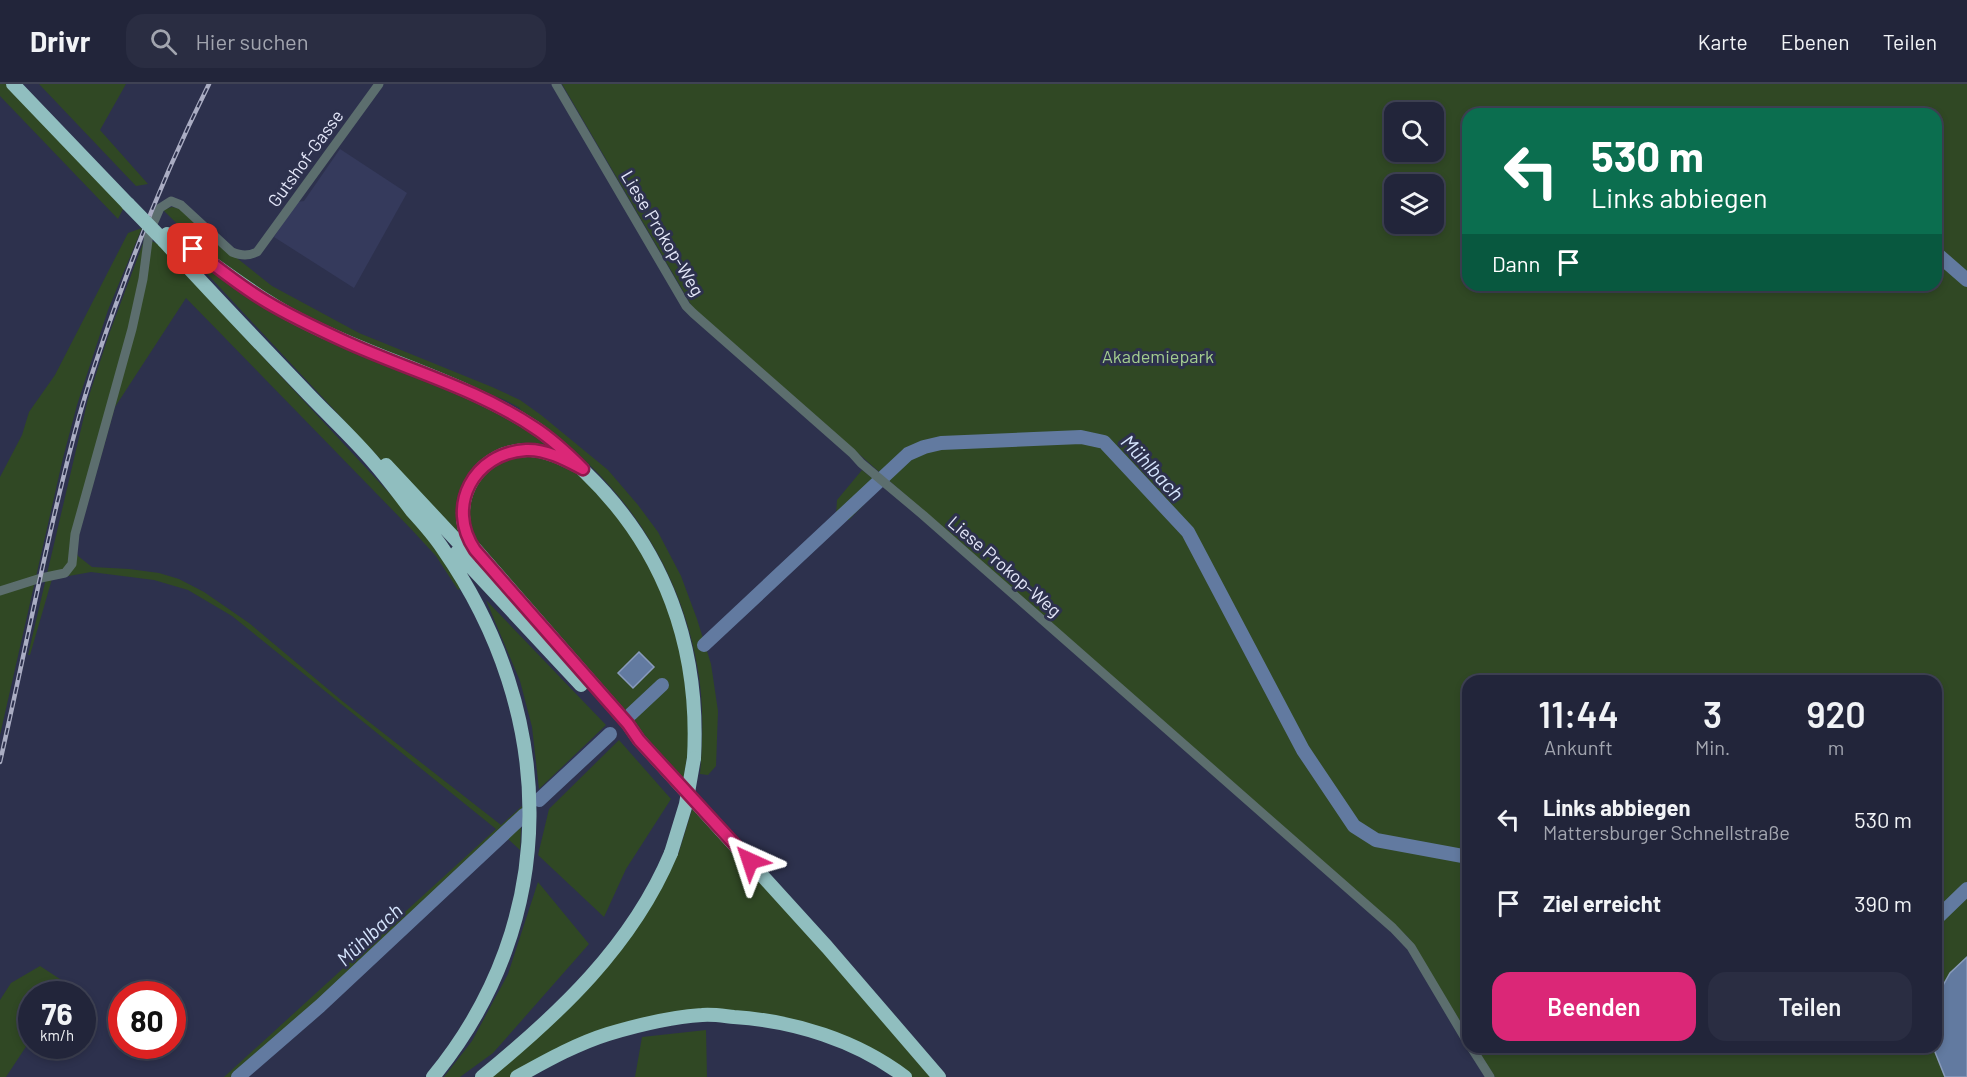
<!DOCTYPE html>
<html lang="de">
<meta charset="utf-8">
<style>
:root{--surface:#22253a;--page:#2a2d42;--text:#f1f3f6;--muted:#a2a5af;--line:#3f4254;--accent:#db2777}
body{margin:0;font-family:Barlow,sans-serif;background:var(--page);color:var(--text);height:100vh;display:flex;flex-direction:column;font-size:22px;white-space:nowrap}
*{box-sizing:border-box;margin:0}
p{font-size:20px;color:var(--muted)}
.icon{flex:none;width:33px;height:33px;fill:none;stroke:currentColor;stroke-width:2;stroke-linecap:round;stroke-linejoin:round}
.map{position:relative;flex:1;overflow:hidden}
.panel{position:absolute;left:1462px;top:591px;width:480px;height:378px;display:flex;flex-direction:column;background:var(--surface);border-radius:18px;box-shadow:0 3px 9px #0003,0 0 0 2px var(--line)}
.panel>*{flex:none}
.guide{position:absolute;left:1462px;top:24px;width:480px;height:183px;border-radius:18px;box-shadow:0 3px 9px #0003,0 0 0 2px var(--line);background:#0b6e4f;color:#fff;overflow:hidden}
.tools{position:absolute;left:1384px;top:18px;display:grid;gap:12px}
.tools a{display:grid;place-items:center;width:60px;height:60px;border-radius:12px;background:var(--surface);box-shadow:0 3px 9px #0003,0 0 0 2px var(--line);font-size:30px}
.speed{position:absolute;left:18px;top:897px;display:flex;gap:12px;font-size:30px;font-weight:700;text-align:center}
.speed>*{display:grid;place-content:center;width:78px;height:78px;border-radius:50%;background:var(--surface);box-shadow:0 3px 9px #0003,0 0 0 2px var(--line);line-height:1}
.speed small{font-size:15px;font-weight:400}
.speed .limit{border:9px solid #d22;background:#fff;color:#111}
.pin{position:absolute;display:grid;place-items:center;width:51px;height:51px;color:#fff;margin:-26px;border-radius:12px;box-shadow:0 3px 9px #0006}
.me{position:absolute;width:66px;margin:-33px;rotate:318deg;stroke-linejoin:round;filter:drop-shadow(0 0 4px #0008)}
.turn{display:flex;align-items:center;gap:21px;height:126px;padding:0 30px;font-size:27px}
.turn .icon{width:78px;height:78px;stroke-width:2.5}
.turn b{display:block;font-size:42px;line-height:51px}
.then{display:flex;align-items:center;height:57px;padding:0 30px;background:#0003;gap:12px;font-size:22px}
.eta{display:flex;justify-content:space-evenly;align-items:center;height:102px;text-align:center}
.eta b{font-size:36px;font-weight:600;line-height:42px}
.button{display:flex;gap:12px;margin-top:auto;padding:12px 30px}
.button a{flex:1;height:69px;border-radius:18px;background:var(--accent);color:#fff;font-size:24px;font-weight:600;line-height:69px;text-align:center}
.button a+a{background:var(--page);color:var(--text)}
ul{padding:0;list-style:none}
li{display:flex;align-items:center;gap:18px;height:84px;padding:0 30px}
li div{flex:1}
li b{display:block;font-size:22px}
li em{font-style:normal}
header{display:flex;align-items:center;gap:36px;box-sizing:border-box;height:84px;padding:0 30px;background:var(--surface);border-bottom:2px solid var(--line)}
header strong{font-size:28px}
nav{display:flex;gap:33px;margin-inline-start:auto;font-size:21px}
.search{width:420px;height:54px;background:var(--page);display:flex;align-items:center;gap:15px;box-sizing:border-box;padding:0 21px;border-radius:18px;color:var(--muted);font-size:22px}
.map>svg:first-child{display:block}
.built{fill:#353a5c}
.green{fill:#304824;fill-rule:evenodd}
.water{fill:#627aa0;stroke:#899bbb;stroke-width:1.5}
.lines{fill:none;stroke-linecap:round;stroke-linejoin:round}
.stream{stroke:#899bbb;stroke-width:2}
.river{stroke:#627aa0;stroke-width:14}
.minor{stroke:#5c6e6e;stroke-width:9}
.highway{stroke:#90bebf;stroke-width:14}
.rail-casing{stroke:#aaadc3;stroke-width:4.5}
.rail{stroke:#2d314d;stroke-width:2;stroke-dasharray:7;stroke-linecap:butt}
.highway-bridge{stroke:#90bebf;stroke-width:14}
.route-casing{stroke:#8e194d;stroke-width:15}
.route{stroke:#db2777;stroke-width:10}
.labels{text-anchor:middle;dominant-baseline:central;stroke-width:6;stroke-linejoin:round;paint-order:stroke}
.street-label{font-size:18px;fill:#e4e7f9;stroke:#2d314d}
.park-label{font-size:18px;fill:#a3cd8f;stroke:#2d314d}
.water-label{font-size:20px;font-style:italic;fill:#d6e5fe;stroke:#2d314d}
</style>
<header>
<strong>Drivr</strong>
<div class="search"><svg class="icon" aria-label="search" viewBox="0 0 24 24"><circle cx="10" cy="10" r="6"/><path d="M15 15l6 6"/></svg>Hier suchen</div>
<nav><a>Karte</a><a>Ebenen</a><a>Teilen</a></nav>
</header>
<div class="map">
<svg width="1967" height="993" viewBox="0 0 1967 993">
<rect width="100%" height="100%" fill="#2d314d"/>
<path class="built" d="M340 65 407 109 354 204 274 153 297 118 304 117Z"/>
<path class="green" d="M0 0H7L124 123 118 135 0 12Z
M39 0H126L100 46 148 100 136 102Z
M562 0H1967V993H1495L1476 963H1936V597H1468V950L1408 853 693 224ZM1395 28H1434V68H1395ZM1468 30H1936V201H1468ZM1395 100H1434V140H1395Z
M172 123 181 125 218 159 272 202 359 249 492 303 520 316 541 331 608 386 638 421 658 448 681 492 697 535 711 580 718 627 716 682 708 691 700 690C703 654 704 616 697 581 679 477 613 382 521 330L520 324 505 316 480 307 309 236 247 200 204 166 163 126Z
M142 144 108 226 77 321 63 374 0 651V393L22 351 29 328 55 291 128 149Z
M168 148 268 219 533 343 617 420 681 544 694 674H687L682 703 475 466 453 453Z
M145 154 158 160 419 441 463 503 458 506 436 472 412 446 186 214 115 323 75 464 78 472 92 483 129 485 159 489 179 495 204 508 249 539 341 616 501 741 522 722 520 766 507 754 247 993H224L496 745 232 532 188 506 154 496 91 488 52 495 30 571H28L88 315 108 253Z
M862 386 882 402 849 436 841 435 836 431 837 416Z
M486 516 606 641 539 705 532 643 520 597Z
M619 656 671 715 626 785 604 833 538 771 549 725Z
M695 716 939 993H905L867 970 756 934 654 937 517 993H482L611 870 671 769 678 771Z
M538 798 589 860 493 969 460 993H444L472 957 508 890Z
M40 882 63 897 56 910H32L31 955 6 993H0V916L11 899Z
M706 946 707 993H635L642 953Z"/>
<path class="water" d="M639 568 654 583 633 604 618 589Z
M1967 873V993H1945L1933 963H1936L1937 912 1950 889Z"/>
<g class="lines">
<path class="stream" d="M1904 963 1922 966"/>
<path class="river" d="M1936 169 1967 196
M704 561 908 370 924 363 941 359 1081 353 1104 358 1188 448 1303 666 1354 742 1376 756 1468 773
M631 630 662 601
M539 716 610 650
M1936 835 1967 805
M238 993 320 922 524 731"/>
<path class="minor" d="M556 0 686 222 693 229 852 369 861 379 923 431 1393 844 1411 863 1468 959
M0 507 41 494 65 489 72 480 75 450 132 245 143 195 149 149 160 124 171 117 181 121 232 168C242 172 248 172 257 168L379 0
M1471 963 1490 993"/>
<path class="highway" d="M13 0 128 120
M167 150C216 178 257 216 308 240 382 277 465 298 534 343 553 356 569 372 585 388 665 465 700 563 694 674
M164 157C212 210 261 261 310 312 332 335 355 356 375 380 388 395 400 411 412 427 423 439 434 451 443 465 558 630 562 836 433 993
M386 381 471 472
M583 385C567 377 549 367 531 366 480 364 448 415 470 459L628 640 639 656 827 863 939 993
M457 468 581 601
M482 993C559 930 632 862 671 769
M517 993C546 977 576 960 608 950 638 941 670 933 702 931 713 930 724 932 734 933 794 937 856 956 905 993"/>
<g class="rail-casing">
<path id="rail" d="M0 678C26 564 48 446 79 333 91 290 106 247 122 204 147 135 176 66 209 0"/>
</g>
<use href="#rail" class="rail"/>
<path class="highway-bridge" d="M128 120 164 157
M671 769 686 720 694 674"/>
</g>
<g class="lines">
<g class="route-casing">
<path id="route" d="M193 165C217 183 241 203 267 218 292 233 318 245 344 257 407 286 476 304 535 344 552 355 568 370 583 385 566 376 546 365 526 366 474 369 445 422 475 466L628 640 639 656 750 777"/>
</g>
<use href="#route" class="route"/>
</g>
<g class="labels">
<g class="street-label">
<text transform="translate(305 74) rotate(-54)">Gutshof-Gasse</text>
<text transform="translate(663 149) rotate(59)">Liese Prokop-Weg</text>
<text transform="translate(1005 482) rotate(41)">Liese Prokop-Weg</text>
</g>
<g class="park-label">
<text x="1158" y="272">Akademiepark</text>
</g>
<g class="water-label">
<text transform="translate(1153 383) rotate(47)">Mühlbach</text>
<text transform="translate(369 850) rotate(-43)">Mühlbach</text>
</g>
</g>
</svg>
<div class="tools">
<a><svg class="icon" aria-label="search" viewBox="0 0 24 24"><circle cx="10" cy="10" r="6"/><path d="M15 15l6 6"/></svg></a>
<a><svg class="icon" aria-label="layers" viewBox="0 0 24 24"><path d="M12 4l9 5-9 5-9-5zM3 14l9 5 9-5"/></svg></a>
</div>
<div class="speed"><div>76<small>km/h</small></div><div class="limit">80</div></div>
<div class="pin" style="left:193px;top:165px;background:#d93025"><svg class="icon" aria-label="arrive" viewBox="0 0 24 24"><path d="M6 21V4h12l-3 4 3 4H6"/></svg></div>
<svg class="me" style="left:750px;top:777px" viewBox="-20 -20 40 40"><path d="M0-17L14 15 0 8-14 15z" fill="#db2777" stroke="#fff" stroke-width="4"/></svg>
<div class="guide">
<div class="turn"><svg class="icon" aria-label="left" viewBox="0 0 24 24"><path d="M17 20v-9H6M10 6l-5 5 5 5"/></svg><div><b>530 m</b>Links abbiegen</div></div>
<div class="then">Dann<svg class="icon" aria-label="arrive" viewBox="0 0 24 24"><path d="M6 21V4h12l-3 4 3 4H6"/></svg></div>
</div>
<section class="panel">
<div class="eta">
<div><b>11:44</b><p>Ankunft</p></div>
<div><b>3</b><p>Min.</p></div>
<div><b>920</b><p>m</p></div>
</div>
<ul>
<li><svg class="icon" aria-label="left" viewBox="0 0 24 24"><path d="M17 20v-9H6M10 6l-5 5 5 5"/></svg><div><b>Links abbiegen</b><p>Mattersburger Schnellstraße</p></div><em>530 m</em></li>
<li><svg class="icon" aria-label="arrive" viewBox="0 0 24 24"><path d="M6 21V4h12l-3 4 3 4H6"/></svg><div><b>Ziel erreicht</b></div><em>390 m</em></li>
</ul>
<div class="button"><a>Beenden</a><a>Teilen</a></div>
</section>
</div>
